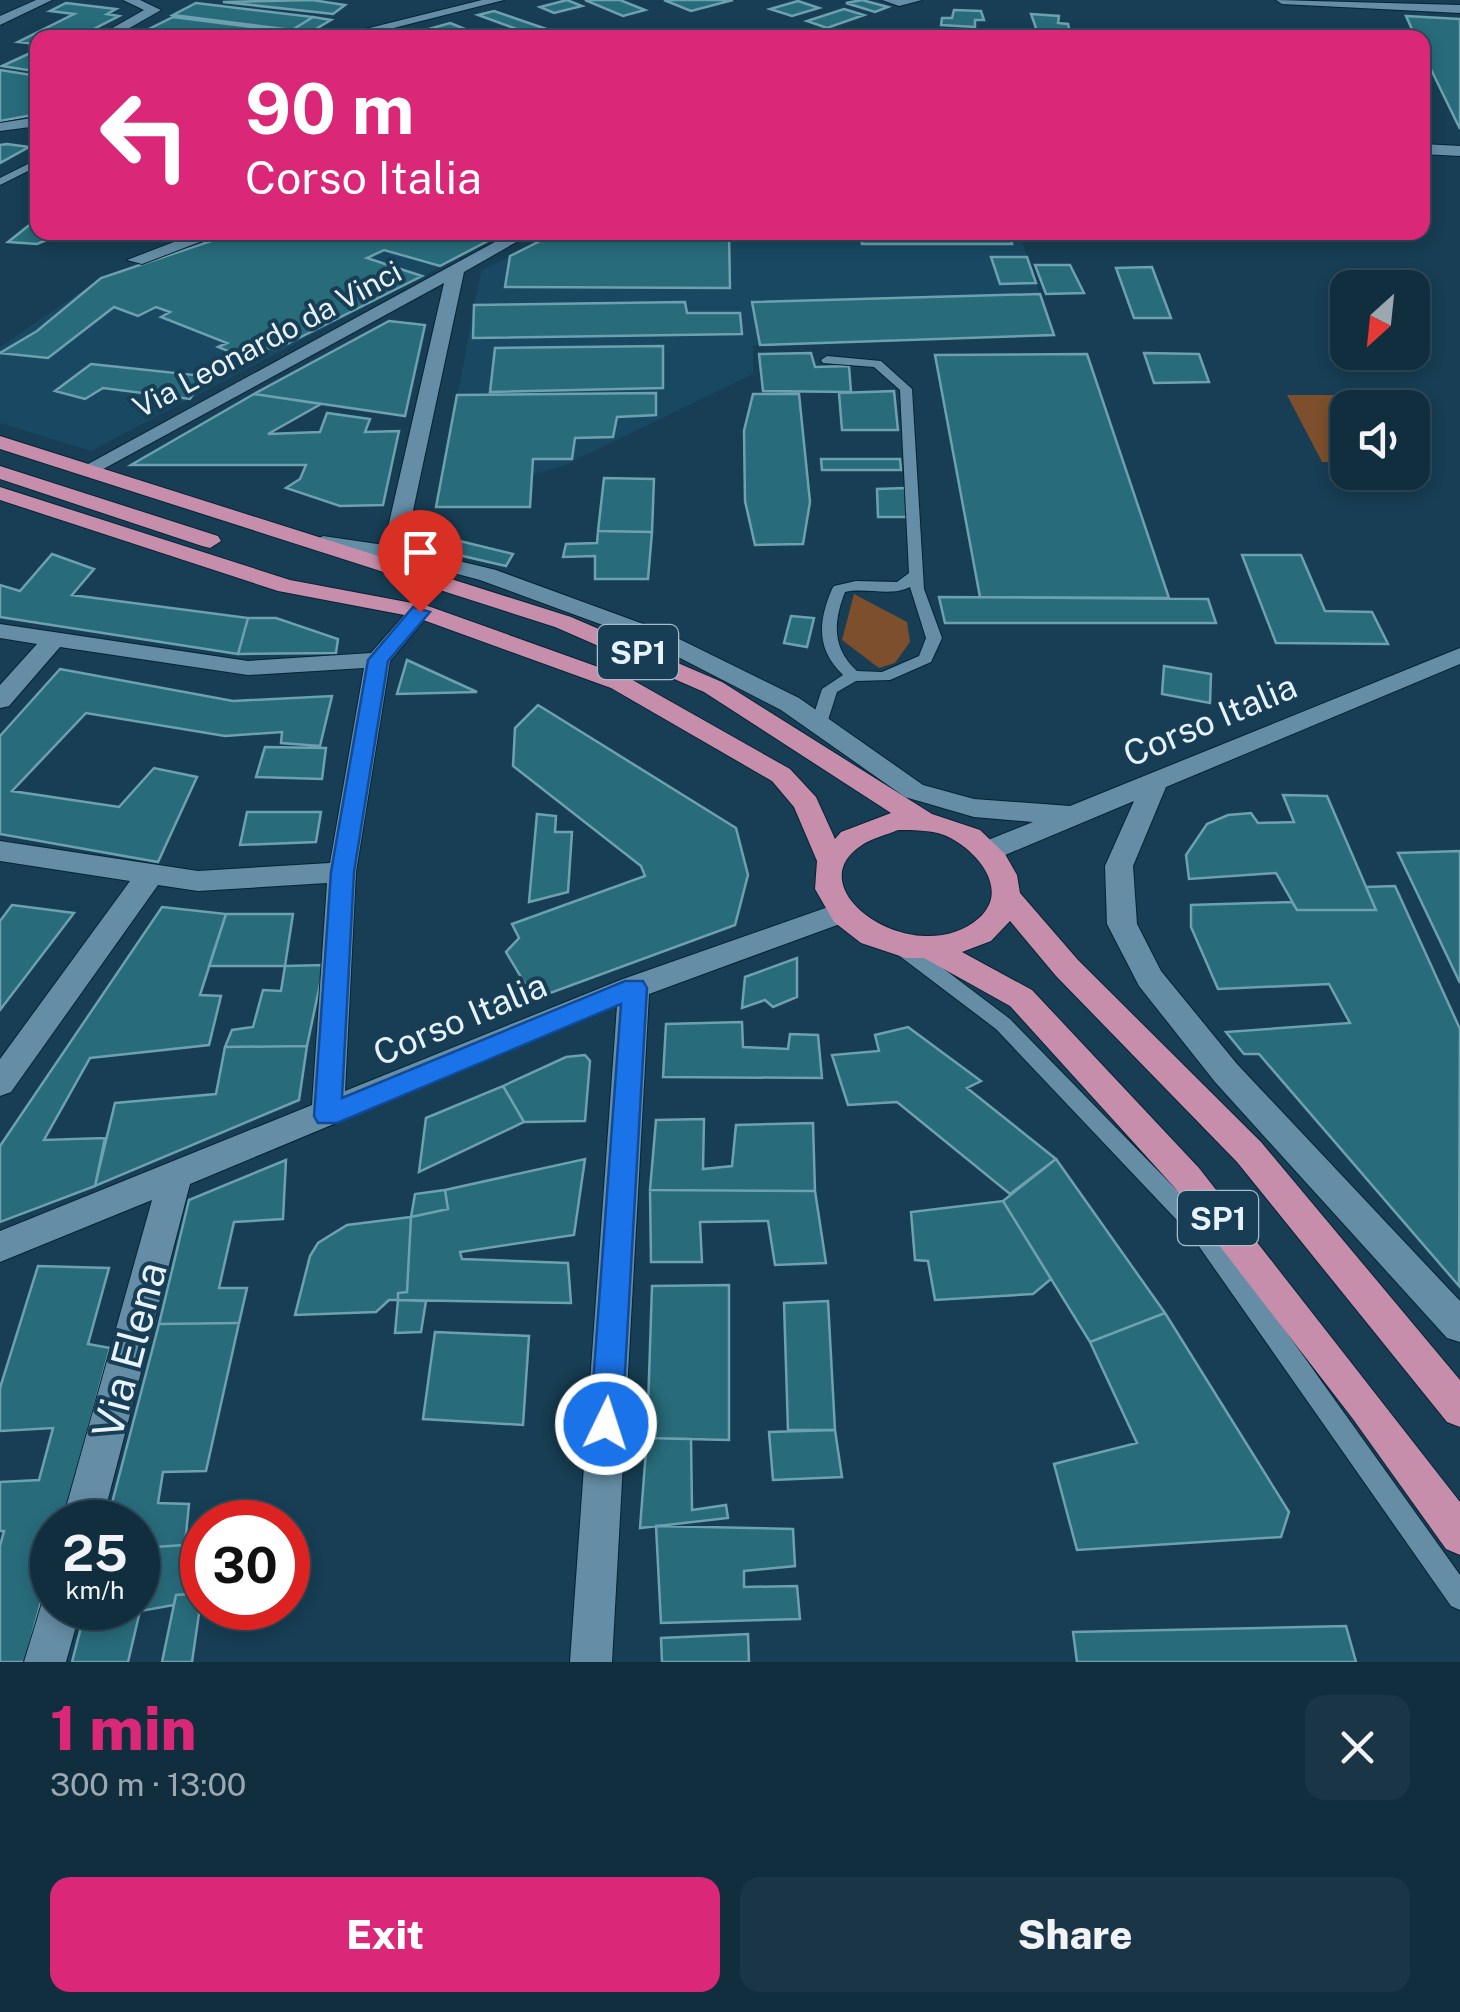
<!DOCTYPE html>
<meta charset="utf-8">
<style>
:root{--surface:#112e3f;--page:#1a3646;--text:#f1f3f6;--muted:#9ca8b0;--line:#304a59;--accent:#db2777}
body{margin:0;font-family:"Public Sans",sans-serif;background:var(--page);color:var(--text);height:100vh;display:flex;flex-direction:column;font-size:38px;white-space:nowrap}
*{box-sizing:border-box;margin:0}
p{font-size:32px;color:var(--muted)}
.icon{flex:none;width:55px;height:55px;fill:none;stroke:currentColor;stroke-width:2;stroke-linecap:round;stroke-linejoin:round}
.map{position:relative;height:1662px;overflow:hidden}
.sheet{display:flex;flex-direction:column;background:var(--surface);flex:1}
.sheet>*{flex:none}
.guide{position:absolute;left:30px;top:30px;width:1400px;height:210px;border-radius:20px;box-shadow:0 5px 15px #0003,0 0 0 2px var(--line);background:#db2777;color:#fff;overflow:hidden}
.needle{width:65px;rotate:207deg}
.tools{position:absolute;left:1330px;top:270px;display:grid;gap:20px}
.tools a{display:grid;place-items:center;width:100px;height:100px;border-radius:20px;background:var(--surface);box-shadow:0 5px 15px #0003,0 0 0 2px var(--line);font-size:50px}
.speed{position:absolute;left:30px;top:1500px;display:flex;gap:20px;font-size:50px;font-weight:700;text-align:center}
.speed>*{display:grid;place-content:center;width:130px;height:130px;border-radius:50%;background:var(--surface);box-shadow:0 5px 15px #0003,0 0 0 2px var(--line);line-height:1}
.speed small{font-size:25px;font-weight:400}
.speed .limit{border:15px solid #d22;background:#fff;color:#111}
.pin{position:absolute;display:grid;place-items:center;width:85px;height:85px;color:#fff;margin:-102px -42px;border-radius:50% 50% 50% 0;rotate:-45deg;box-shadow:0 0 10px #0007}
.pin .icon{rotate:45deg}
.me{position:absolute;width:110px;margin:-55px;rotate:4deg;stroke-linejoin:round;filter:drop-shadow(0 0 8px #0008)}
.turn{display:flex;align-items:center;gap:35px;height:210px;padding:0 50px;font-size:45px}
.turn .icon{width:130px;height:130px;stroke-width:2.5}
.turn b{display:block;font-size:70px;line-height:85px}
.round{display:grid;place-items:center;flex:none;width:105px;height:105px;border-radius:20px;background:var(--page)}
.headline{display:flex;align-items:center;justify-content:space-between;height:170px;padding:0 50px}
h1{font-size:60px;font-weight:800;line-height:75px;color:var(--accent)}
.action{display:flex;gap:20px;margin-top:auto;padding:20px 50px}
.action a{flex:1;height:115px;border-radius:20px;background:var(--accent);color:#fff;font-size:40px;font-weight:800;line-height:115px;text-align:center}
.action a+a{background:var(--page);color:var(--text)}
.map>svg:first-child{display:block}
.built{fill:#194863}
.green{fill:#7d4f2c}
.building{fill:#286b7b;stroke:#6ea1af;stroke-width:2.5}
.lines{fill:none;stroke-linecap:round;stroke-linejoin:round}
.service-casing{stroke:#062434;stroke-width:2}
.minor-casing{stroke:#062434;stroke-width:2}
.tertiary-casing{stroke:#062434;stroke-width:2}
.trunk-casing{stroke:#062434;stroke-width:2}
.service{fill:#658da6;fill-rule:evenodd}
.minor{fill:#658da6;fill-rule:evenodd}
.tertiary{fill:#658da6;fill-rule:evenodd}
.trunk{fill:#c68eaa;fill-rule:evenodd}
.route{fill:#1a73e8;stroke:#114b97;stroke-width:2.5}
.labels{text-anchor:middle;dominant-baseline:central;stroke-width:8;stroke-linejoin:round;paint-order:stroke}
.far-street-label{font-size:30px;fill:#e7f3fc;stroke:#173e54}
.shield{fill:#173e54;stroke:#a9bdca;stroke-width:2.5}
.shield-label{font-size:32px;font-weight:bold;fill:#e7f3fc}
.street-label{font-size:35px;fill:#e7f3fc;stroke:#173e54}
.near-street-label{font-size:42px;fill:#e7f3fc;stroke:#173e54}
</style>
<div class="map">
<svg width="1460" height="1662" viewBox="0 0 1460 1662">
<rect width="100%" height="100%" fill="#173e54"/>
<path class="built" d="M238 233H505L91 451 0 423V347L101 278Z
M556 233H1019L1054 335 753 345V374L563 466 533 474 530 507H436L481 271Z"/>
<path class="green" d="M1287 395H1355L1362 407 1348 408 1347 462H1322Z
M854 594 907 622 910 642 895 663 879 668 842 640Z"/>
<path class="building" d="M312 0 345 5 333 14 223 2Z
M567 0 582 6 554 13 540 7Z
M585 0H620L645 10 623 16Z
M664 0H733L691 11Z
M862 0 888 7 875 12 846 3Z
M798 1 819 8 792 16 770 9Z
M66 3 116 9 107 14 119 16 76 38H38V44L18 42 74 14 50 11Z
M196 3 313 17 292 30 173 15Z
M844 9 864 15 827 28 807 21Z
M954 10 981 11 984 20H975V27L941 25 942 18H952Z
M494 11 558 33 536 36 478 15Z
M1031 14 1059 16 1058 23 1068 24 1070 33 1037 31Z
M1406 16 1460 19V129L1422 51V38H1416Z
M173 17 277 30 263 38H181L145 31Z
M313 17 331 20 304 36 273 32 292 30Z
M450 23 487 38H397Z
M849 32 857 33 886 34 885 38 829 37Z
M37 50 38 64 27 70 2 66Z
M0 70 38 76V114L0 121Z
M0 145 7 144 29 147 0 163Z
M37 219 38 232H66L37 244 8 242Z
M238 232H505L440 266 384 250 367 258 422 276 275 350 267 348 248 359 218 347 227 343 161 317 170 312 156 307 138 316 114 307 48 358 0 353 37 331 101 278Z
M729 232 730 288 505 287 510 256 556 233Z
M861 232H1008L1012 244H862Z
M991 257H1027L1036 283 1000 284Z
M1035 265H1070L1084 293 1046 294Z
M1152 267 1171 318H1134L1116 268Z
M1040 294 1054 335 760 345 752 302Z
M685 302 687 313H740L742 334 473 338 474 305Z
M389 321 425 325 405 416 254 394Z
M663 346V388L490 392 495 348Z
M811 353 815 367 849 366 851 392 763 391 759 354Z
M1144 353 1199 354 1209 382 1154 383Z
M1087 354 1169 598 980 597 935 355Z
M91 364 213 377 199 385 190 399 103 388 85 399 55 391Z
M894 391 898 430H842L839 393Z
M656 393V415L617 417 613 437 575 438 572 459H533L530 507H436L457 395Z
M254 394 321 404 268 434 320 432 327 413 370 419 365 432 399 431 383 505 340 506 286 488 300 479 306 465H131Z
M753 394H799L810 502 803 544 755 545 745 501 744 431Z
M821 459H900L901 470H822Z
M604 478 654 479 652 532 598 531Z
M905 488 909 517H878L877 489Z
M598 531 652 532 648 579H595V556L563 557 566 544 597 543Z
M431 534 513 554 506 566 428 548Z
M52 554 94 569 72 595 248 618 238 654 0 617V585L20 591Z
M1242 555H1301L1325 611 1372 612 1388 644 1276 643Z
M939 597 1208 599 1216 623H945Z
M791 616 814 618 807 647 784 643Z
M248 618H276L338 639 336 653 238 654Z
M407 660 477 692 397 694Z
M1164 666 1211 674 1210 703 1162 694Z
M60 669 233 701 332 696 320 746 281 743 282 732 225 736 86 713 12 791 119 807 154 768 197 777 158 862 0 834V736Z
M538 705 736 828 748 875 735 925 534 999 506 952 519 938 512 924 645 876 641 866 513 766 515 728Z
M265 747 326 748 322 779 256 777Z
M1283 795 1327 796 1376 910H1297L1276 873 1189 879 1186 855 1207 824 1228 815 1251 813 1258 823 1294 822Z
M247 812H321L316 842 240 845Z
M537 814 556 816 555 832H572L568 892 529 902Z
M1460 851V983L1398 853Z
M1395 886 1460 1029 1459 1286 1259 1054H1244L1226 1032 1350 1023 1329 984 1218 989 1191 927V905L1292 902 1297 910H1376L1366 887Z
M12 905 74 913 0 1010V921Z
M162 907 226 914 200 995 221 996 209 1045 90 1058 44 1140 105 1138 95 1186 0 1222V1146Z
M226 914H293L285 966H209Z
M797 958V997L773 1007 765 1000 742 1008 745 977Z
M324 965 307 1046 225 1047 232 1030 253 1027 263 990 281 991 285 966Z
M742 1022 743 1047 788 1049 790 1034 818 1035 822 1078 663 1077 666 1024Z
M908 1027 981 1081 967 1088 1056 1159 1010 1194 897 1102 848 1105 832 1055 879 1051 875 1035Z
M307 1046 299 1100 95 1186 115 1103 216 1094 225 1047Z
M585 1055 590 1061 585 1121 524 1122 503 1086 566 1057Z
M503 1086 524 1122 419 1172 426 1118Z
M704 1119 703 1169 732 1166 736 1125 813 1123 815 1191 650 1190 656 1120Z
M585 1159 574 1235 460 1252 462 1259 568 1263 571 1303 398 1300V1293L407 1292 411 1217 448 1209 445 1190Z
M1056 1159 1165 1313 1090 1342 1003 1201Z
M286 1160 283 1219 234 1222 219 1288H247L239 1323 159 1324 189 1200Z
M445 1190 448 1209 411 1217 415 1194Z
M650 1190 815 1191 826 1263 775 1265 768 1221 700 1222 702 1262H651Z
M1003 1201 1051 1279 1033 1294 935 1300 928 1261 915 1260 911 1212Z
M411 1217 407 1292 398 1293V1300H389L376 1312 295 1315 310 1256 318 1243 347 1225Z
M38 1266 109 1268 88 1344 110 1348 63 1522H52V1560L25 1662H0V1546L4 1531H0V1482L39 1480 53 1428 0 1431V1388Z
M729 1285V1440L647 1438 652 1286Z
M398 1300 426 1301 421 1332 395 1333Z
M828 1301 835 1430H788L784 1303Z
M1165 1313 1289 1512 1281 1537 1077 1550 1054 1464 1137 1443 1090 1342Z
M239 1323 206 1471 163 1472 158 1503 189 1504 185 1545 138 1548V1522H107L159 1324Z
M435 1332 529 1336 523 1425 423 1419Z
M835 1430 842 1477 773 1480 769 1432Z
M647 1438 691 1439 692 1510 726 1505 728 1518 640 1528Z
M656 1526 793 1529 795 1566 744 1571V1587L797 1586 800 1619 661 1623Z
M185 1545H202V1593L176 1595 174 1605 140 1611 128 1662H72L86 1608H138V1548Z
M202 1593 192 1662H162L176 1595Z
M1346 1626 1356 1662H1077L1073 1632Z
M748 1634 749 1662H662L661 1638Z"/>
<g class="lines">
<g class="service-casing">
<path id="service" d="M882 0H922L899 6Z
M38 159V166L0 185V178Z
M827 356 881 361 912 389 924 589 942 638 931 662 890 680 856 681 837 692 827 723 819 728 811 723 822 689 843 675C816 649 818 622 832 589L834 586 856 581 897 582 909 573 900 390 874 367 823 363 821 360ZM910 587 926 638 919 656 882 672 857 671C832 648 833 623 845 592 866 587 891 597 910 587Z
M900 939 907 941 1010 1019 1207 1221 1460 1575V1610L1451 1606 1191 1235 996 1029 893 951 891 946 893 941Z"/>
</g>
<g class="minor-casing">
<path id="minor" d="M123 0H140L161 10 112 38H95L144 10Z
M482 0H504L354 38H329Z
M1276 0 1460 5V13L1282 4Z
M38 117V126L0 131V123Z
M1422 144 1460 146V156L1422 154Z
M200 232H226L142 264 127 260Z
M513 232H534L464 272 405 548 496 570 665 632 799 698 923 785 974 799 1070 806 1460 648V664L1166 787 1133 866 1137 924 1161 971 1237 1064 1460 1301V1342L1447 1338 1215 1082 1139 986 1107 924 1105 866 1134 801 998 858H978L974 851 978 844 1033 822 974 817 905 797 781 710 649 642 480 580 416 563 315 548 312 543 323 536 384 545 444 283 96 473 89 475 79 469Z
M420 604 432 611 390 661 356 872 345 1091 623 979 831 906H851L855 913 851 920 649 994 612 1662H570L617 1006 190 1184 102 1522H62L152 1200 0 1262V1231L312 1105 327 883 198 891 158 885 11 1092 0 1096V1059L130 881 0 861V841L198 871 330 863 364 668 248 675 60 647 9 706 0 708V685L37 644 0 638V624L248 661 371 653 412 606Z
M52 1590V1608H81L66 1662H24L45 1593Z"/>
</g>
<g class="tertiary-casing">
<path id="tertiary" d="M36 0H52L0 25V16Z"/>
</g>
<g class="trunk-casing">
<path id="trunk" d="M0 436 571 617 722 682 932 814 980 830 1005 854 1017 875 1020 893 1078 960 1261 1142 1460 1380V1427L1447 1422 1237 1162 1056 976 1010 921 991 941 962 952 1032 990 1199 1168 1460 1502V1555L1446 1549 1353 1419 1175 1188 1010 1006 924 958H906L861 943 834 922 815 889 817 861 794 807 772 781 611 688 415 617 278 591 0 500V487L290 580 428 606 629 678 790 769 816 797 835 839 841 832 891 813 704 692 555 627 0 449ZM898 830C913 830 930 830 944 835 974 847 1012 889 979 918 917 973 793 889 862 845 872 838 887 835 898 830Z
M0 466 218 536 221 541 210 548 202 546 0 479Z"/>
</g>
<use href="#service" class="service"/>
<use href="#minor" class="minor"/>
<use href="#tertiary" class="tertiary"/>
<use href="#trunk" class="trunk"/>
</g>
<path class="route" d="M413 607 430 612 388 661 354 872 342 1098 625 981H643L647 988 622 1424 617 1435 606 1439 595 1435 590 1424 621 1004 337 1123H318L314 1116 331 872 368 660Z"/>
<g class="labels">
<g class="far-street-label">
<text transform="translate(267 339) rotate(-28)">Via Leonardo da Vinci</text>
</g>
<g class="shield">
<rect x="598" y="625" width="80" height="54" rx="8"/>
<rect x="1178" y="1191" width="80" height="54" rx="8"/>
</g>
<g class="shield-label">
<text x="638" y="652">SP1</text>
<text x="1218" y="1218">SP1</text>
</g>
<g class="street-label">
<text transform="translate(1210 720) rotate(-23)">Corso Italia</text>
<text transform="translate(460 1019) rotate(-23)">Corso Italia</text>
</g>
<g class="near-street-label">
<text transform="translate(129 1350) rotate(-75)">Via Elena</text>
</g>
</g>
</svg>
<div class="tools">
<a><svg class="needle" viewBox="-14 -14 28 28"><path d="M0-13l5 13h-10z" fill="#e53935"/><path d="M0 13l5-13h-10z" fill="#9ca8b0"/></svg></a>
<a><svg class="icon" aria-label="sound" viewBox="0 0 24 24"><path d="M4 9h4l5-4v14l-5-4H4zM17 9q2 3 0 6"/></svg></a>
</div>
<div class="speed"><div>25<small>km/h</small></div><div class="limit">30</div></div>
<div class="pin" style="left:420px;top:612px;background:#d93025"><svg class="icon" aria-label="arrive" viewBox="0 0 24 24"><path d="M6 21V4h12l-3 4 3 4H6"/></svg></div>
<svg class="me" style="left:606px;top:1424px" viewBox="-20 -20 40 40"><circle r="17" fill="#1a73e8" stroke="#fff" stroke-width="3"/><path d="M0-11L8 9 0 5-8 9z" fill="#fff"/></svg>
<div class="guide">
<div class="turn"><svg class="icon" aria-label="left" viewBox="0 0 24 24"><path d="M17 20v-9H6M10 6l-5 5 5 5"/></svg><div><b>90 m</b>Corso Italia</div></div>
</div>
</div>
<section class="sheet">
<div class="headline"><div><h1>1 min</h1><p>300 m · 13:00</p></div><a class="round"><svg class="icon" aria-label="close" viewBox="0 0 24 24"><path d="M6 6l12 12M18 6L6 18"/></svg></a></div>
<div class="action"><a>Exit</a><a>Share</a></div>
</section>
